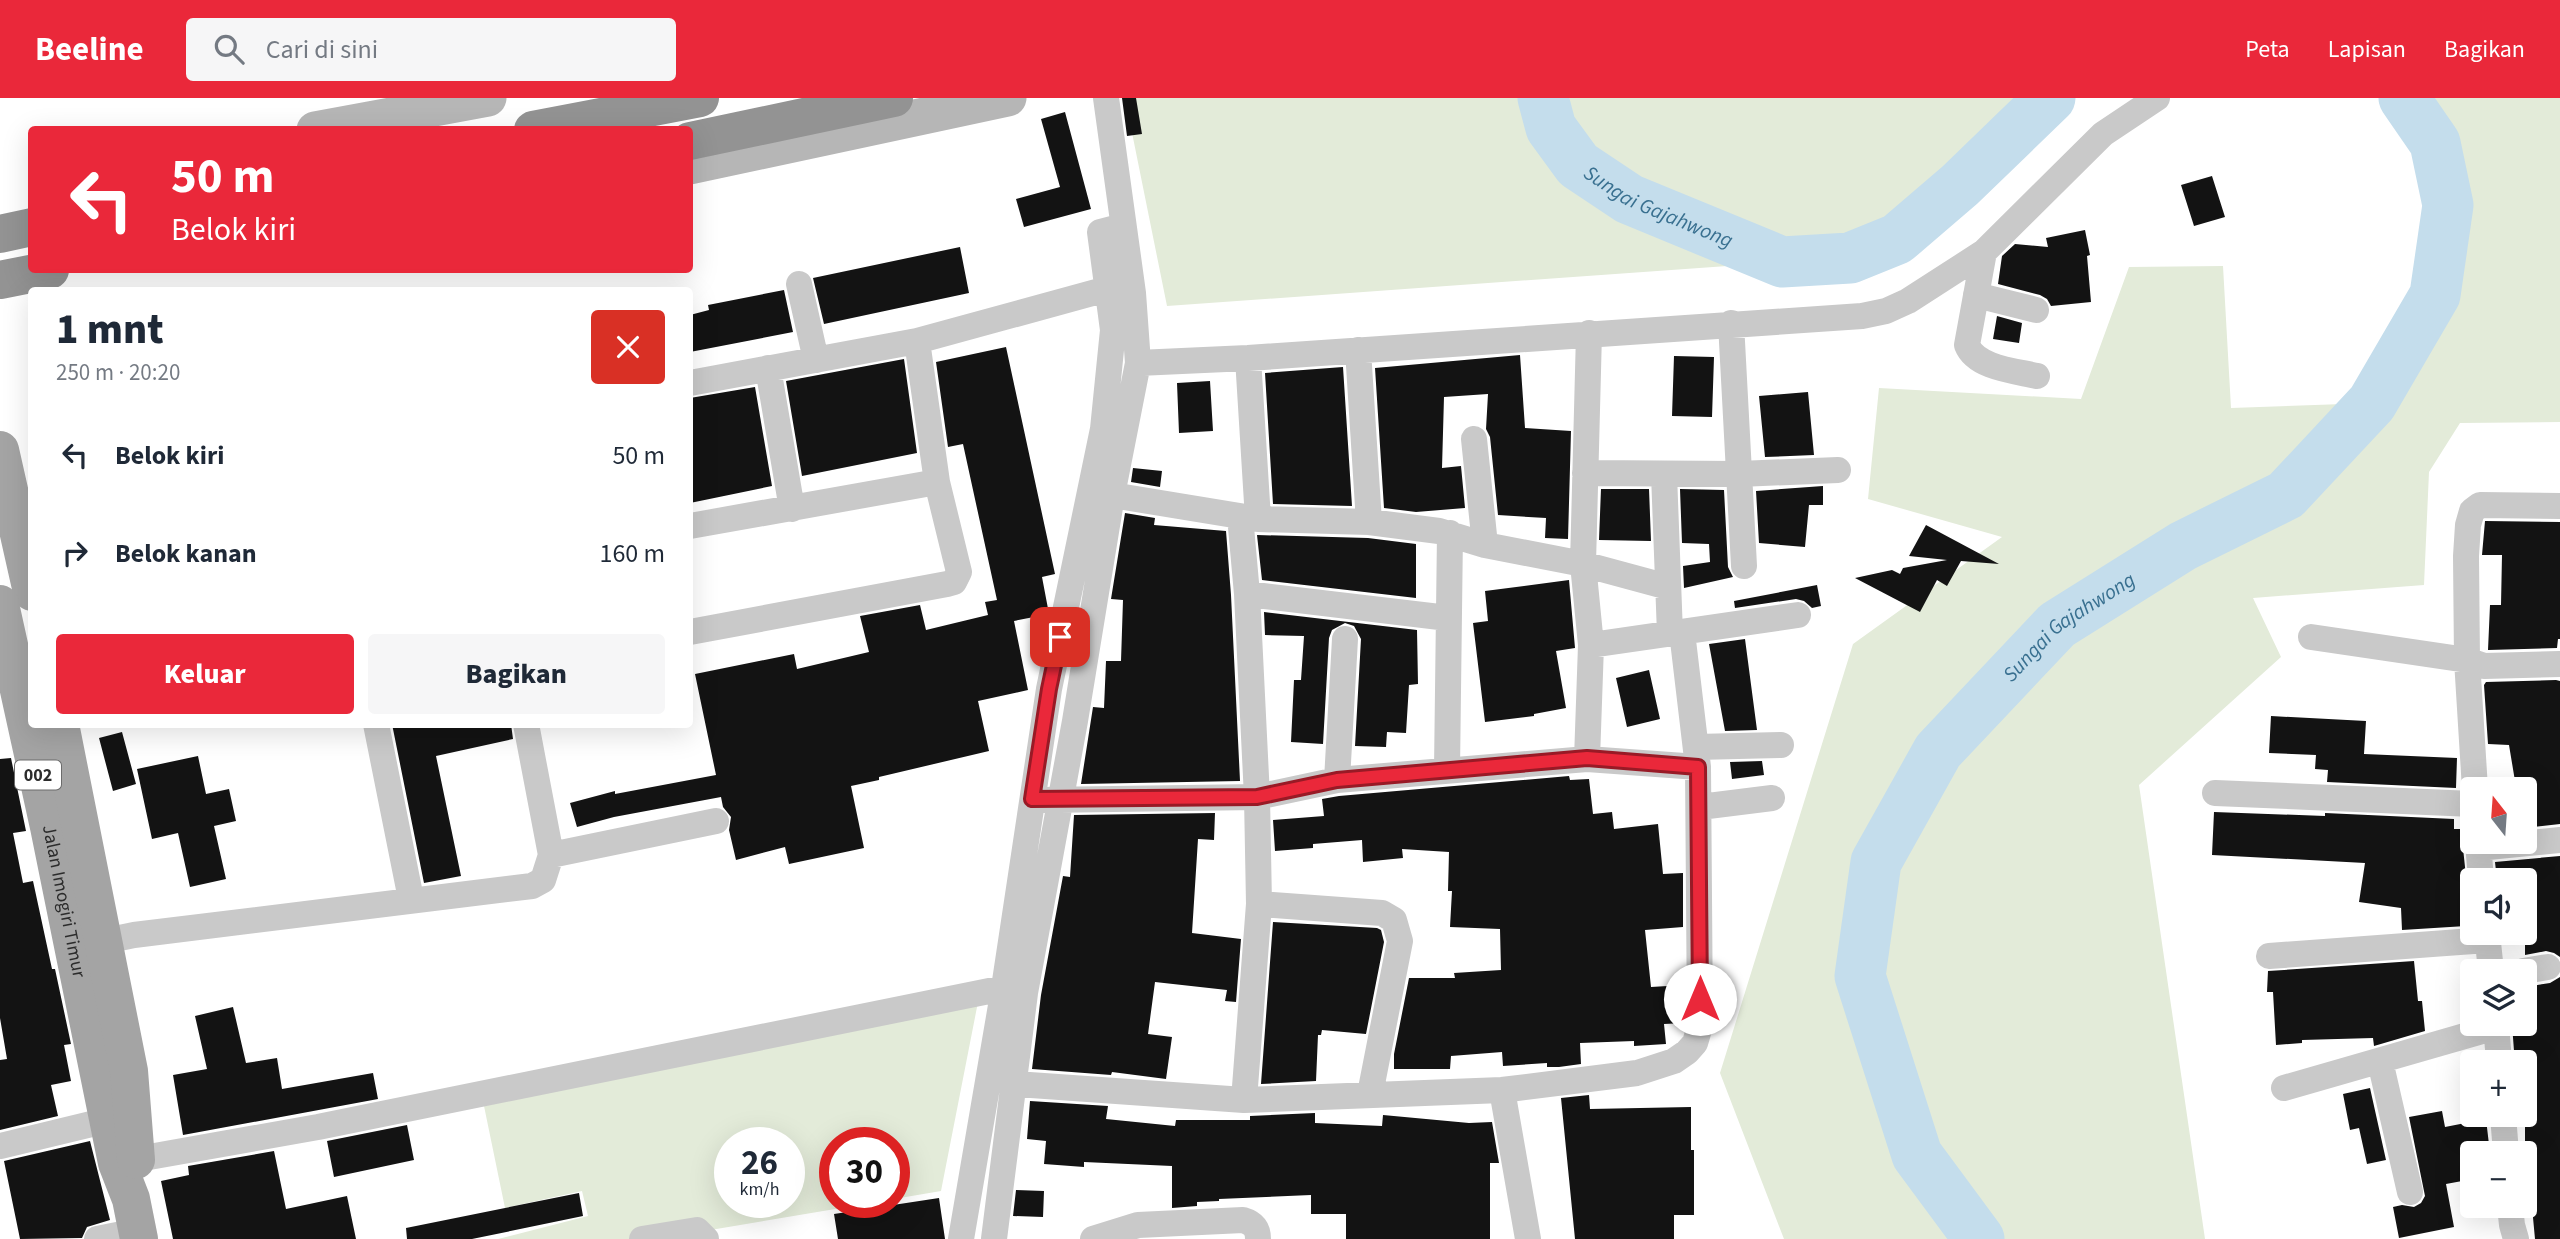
<!DOCTYPE html>
<html lang="id">
<meta charset="utf-8">
<style>
:root{--surface:#fff;--page:#f6f6f7;--text:#1f2937;--muted:#747a83;--accent:#ea283a}
body{margin:0;font-family:"Source Sans 3",sans-serif;background:var(--page);color:var(--text);height:100vh;display:flex;flex-direction:column;font-size:26px;white-space:nowrap}
*{box-sizing:border-box;margin:0}
p{font-size:23px;color:var(--muted)}
.icon{flex:none;width:38px;height:38px;fill:none;stroke:currentColor;stroke-width:2;stroke-linecap:round;stroke-linejoin:round}
.map{position:relative;flex:1;overflow:hidden}
.panel{position:absolute;left:28px;top:189px;width:665px;height:441px;display:flex;flex-direction:column;background:var(--surface);border-radius:7px;box-shadow:0 7px 28px #0002}
.panel>*{flex:none}
.top-card{position:absolute;left:28px;top:28px;width:665px;height:147px;border-radius:7px;box-shadow:0 7px 28px #0002;background:#ea283a;color:#fff;overflow:hidden}
.needle{width:46px;rotate:343deg}
.controls{position:absolute;left:2460px;top:679px;display:grid;gap:14px}
.controls a{display:grid;place-items:center;width:77px;height:77px;border-radius:7px;background:var(--surface);box-shadow:0 7px 28px #0002;font-size:35px}
.speed{position:absolute;left:714px;top:1029px;display:flex;gap:14px;font-size:35px;font-weight:700;text-align:center}
.speed>*{display:grid;place-content:center;width:91px;height:91px;border-radius:50%;background:var(--surface);box-shadow:0 7px 28px #0002;line-height:1}
.speed small{font-size:18px;font-weight:400}
.speed .limit{border:10px solid #d22;background:#fff;color:#111}
.pin{position:absolute;display:grid;place-items:center;width:60px;height:60px;color:#fff;margin:-30px;border-radius:14px;box-shadow:0 4px 10px #0006}
.me{position:absolute;width:77px;margin:-38px;rotate:0deg;stroke-linejoin:round;filter:drop-shadow(0 0 5px #0008)}
.turn{display:flex;align-items:center;gap:24px;height:147px;padding:0 28px;font-size:32px}
.turn .icon{width:91px;height:91px;stroke-width:2.5}
.turn b{display:block;font-size:49px;line-height:60px}
.round{display:grid;place-items:center;flex:none;width:74px;height:74px;border-radius:7px;background:var(--page)}
.head{display:flex;align-items:center;justify-content:space-between;height:119px;padding:0 28px}
h1{font-size:42px;font-weight:800;line-height:52px}
.cta{display:flex;gap:14px;margin-top:auto;padding:14px 28px}
.cta a{flex:1;height:80px;border-radius:7px;background:var(--accent);color:#fff;font-size:28px;font-weight:800;line-height:80px;text-align:center}
.cta a+a{background:var(--page);color:var(--text)}
ul{padding:0;list-style:none}
li{display:flex;align-items:center;gap:21px;height:98px;padding:0 28px}
li div{flex:1}
li b{display:block;font-size:26px}
li em{font-style:normal}
header{display:flex;align-items:center;gap:42px;box-sizing:border-box;height:98px;padding:0 35px;background:var(--accent);color:#fff}
header strong{font-size:33px}
nav{display:flex;gap:38px;margin-inline-start:auto;font-size:24px}
.search{width:490px;height:63px;background:var(--page);display:flex;align-items:center;gap:18px;box-sizing:border-box;padding:0 24px;border-radius:7px;color:var(--muted);font-size:26px}
.map>svg:first-child{display:block}
.green{fill:#e3ebd9;fill-rule:evenodd}
.lines{fill:none;stroke-linecap:round;stroke-linejoin:round}
.river{stroke:#c4ddec;stroke-width:51}
.building{fill:#131313}
.street{stroke:#c9c9c9;stroke-width:26}
.secondary{stroke:#b6b6b6;stroke-width:37}
.primary{stroke:#a4a4a4;stroke-width:38}
.highway{stroke:#939393;stroke-width:38}
.route-casing{stroke:#981a26;stroke-width:18}
.route{stroke:#ea283a;stroke-width:12}
.labels{text-anchor:middle;dominant-baseline:central;stroke-width:7;stroke-linejoin:round;paint-order:stroke}
.shield{fill:#fff;stroke:#6b6b6b;stroke-width:2}
.shield-label{font-size:18px;font-weight:bold;fill:#2c2c2c}
.street-label{font-size:19px;fill:#2c2c2c;stroke:#fff}
.water-label{font-size:21px;font-style:italic;fill:#397090;stroke:#fff}
</style>
<header>
<strong>Beeline</strong>
<div class="search"><svg class="icon" aria-label="search" viewBox="0 0 24 24"><circle cx="10" cy="10" r="6"/><path d="M15 15l6 6"/></svg>Cari di sini</div>
<nav><a>Peta</a><a>Lapisan</a><a>Bagikan</a></nav>
</header>
<div class="map">
<svg width="2560" height="1141" viewBox="0 0 2560 1141">
<rect width="100%" height="100%" fill="#fff"/>
<path class="green" d="M1125 0H2050L1960 87 1782 164 1167 208Z
M2404 0H2560V324L2460 325 2429 374 2424 487 2253 500 2281 559 2139 687 2205 1141H1784L1720 975 1853 546 2002 439 1868 401 1879 290 2081 301 2129 169 2223 168 2231 310 2372 305 2448 107Z
M978 904 941 1093 894 1101V1045H835V1104H877L657 1141H498L588 1118 582 1093 505 1110 484 1008ZM730 1045H789V1104H730Z"/>
<g class="lines">
<g class="river">
<path id="s1" d="M1543 0 1551 30 1578 67 1629 101 1782 164 1850 160 1897 141 1960 87 2050 0"/>
<path id="s2" d="M1979 1141 1917 1057 1860 878 1876 764 1938 653 2057 527 2183 448 2286 397 2372 305 2435 197 2448 107 2435 45 2404 0"/>
</g>
</g>
<path class="building" d="M1122 0H1136L1142 36 1127 38Z
M1065 14 1091 111 1024 129 1016 101 1060 89 1041 21Z
M2212 78 2225 119 2194 128 2181 87Z
M2085 132 2090 157 2087 158 2091 204 2051 208 2047 201 2040 197 1998 186 2002 158 2015 146 2048 149 2046 140Z
M960 149 969 195 824 226 813 180Z
M784 192 793 234 690 254V217L709 212 708 207Z
M1997 218 2022 225 2019 245 1993 241Z
M1006 249 1055 476 1042 479 1049 516 1014 523 1028 592 978 603 989 653 879 679V682L851 688 864 750 789 766 785 749 736 762 729 732 731 719 723 709 721 699 614 719 577 729 570 705 615 693V696L716 677 695 576 794 556 797 571 869 554 860 518 920 507 926 532 988 517 985 504 997 502 963 346 948 349 936 264Z
M1520 257 1525 330 1571 333 1568 441 1545 440 1546 420 1498 417 1490 339 1486 331 1488 296 1444 299 1442 370 1461 368 1465 410 1416 414 1384 410 1375 270Z
M1674 258 1714 259 1712 319 1672 318Z
M904 261 917 355 802 378 786 283Z
M1343 269 1352 408 1273 406 1265 275Z
M1210 283 1213 333 1179 335 1177 285Z
M755 289 772 388 690 405V300Z
M1808 294 1814 357 1765 359 1759 298Z
M1133 370 1162 373 1160 389 1131 384Z
M1823 388V407H1809L1805 449 1759 445 1756 393Z
M1601 391H1649L1651 443 1599 442Z
M1680 391 1724 392 1728 469 1733 479 1684 490 1683 468 1710 464 1709 446 1682 445Z
M1125 415 1155 420 1154 427 1226 433 1231 497 1240 683 1081 686 1093 609 1104 610 1106 563H1121L1123 502 1111 501Z
M2485 423 2560 424V541H2558L2557 550 2488 552 2490 507H2501L2502 457H2482Z
M1926 427 1999 466 1961 463 1947 488 1937 482 1920 514 1855 480 1892 472 1900 476 1903 470 1947 462 1909 458Z
M1257 437 1368 440 1416 446V500L1262 482Z
M1569 482 1575 550 1556 553 1566 610 1534 616V618L1485 624 1473 525 1488 523 1485 493Z
M1817 487 1821 508 1812 510 1804 503 1796 501 1735 510 1734 503Z
M1264 514 1417 532 1418 586 1409 587 1406 635 1387 634 1386 649 1355 648 1361 541 1354 528 1345 525 1332 532 1329 540 1323 646 1291 644 1294 582H1301L1304 538 1265 537Z
M1745 541 1757 632 1725 633 1709 546Z
M1649 572 1660 621 1627 629 1616 580Z
M2556 582 2560 583V726L2525 730V687L2516 689 2509 647 2488 646 2484 587 2486 584Z
M2271 618 2366 623 2364 656 2457 660 2456 690 2327 684 2328 672 2315 671 2316 657 2269 655Z
M392 626H511L513 641 436 658 461 778 424 785Z
M122 634 136 686 113 693 99 640Z
M198 658 206 696 229 691 236 723 214 728 226 781 190 789 178 735 152 741 137 671Z
M11 660 26 733 13 735 23 785 33 783 52 871H55L71 946 64 947 71 983 51 987 58 1018 0 1032V962L7 961 0 920V661Z
M1762 663 1764 677 1732 681 1730 664Z
M1569 678 1570 682 1589 681 1593 716 1612 714 1614 731 1658 726 1663 776 1683 775V829L1645 832 1651 889 1684 887V925L1664 926 1666 946 1634 948V943L1580 945 1581 966 1559 969H1547V965L1503 968 1502 954 1451 958 1450 971H1394V956L1409 880H1455L1454 875 1501 872 1500 831 1450 829 1452 793H1448L1449 754 1402 751 1403 760 1363 764 1362 742 1313 746V750L1275 753 1273 722 1324 718 1322 701 1339 698Z
M2214 714 2325 718V715L2454 721V731H2461L2467 788H2464L2466 828 2402 832 2401 810 2359 804 2365 765 2212 757Z
M1215 715 1214 742 1198 741 1192 835 1241 841 1236 904 1225 903 1227 892 1155 884 1148 936 1172 939 1166 981 1112 974 1111 977 1032 971 1041 897 1063 778 1070 779 1074 717Z
M2560 758V859L2554 855 2546 853 2525 857V782H2497L2495 764Z
M1273 824 1377 830 1381 832 1384 844 1366 936 1322 932 1321 937H1318L1316 983 1261 986Z
M2414 863 2418 903H2422L2425 933 2374 948 2373 940 2302 942V945L2276 947 2273 894H2267L2268 873Z
M2560 879V1141H2535L2527 1055H2525V964H2520L2519 952 2514 953 2512 926H2525V889L2550 885Z
M233 909 246 965 277 960 282 991 373 975 378 1001 183 1037 173 977 207 971 195 918Z
M2370 990 2386 1062 2367 1066 2359 1030 2350 1032 2343 996Z
M1589 997 1590 1011 1691 1009V1052H1694V1117H1674V1141H1575L1561 1000Z
M1030 1003 1108 1008 1106 1021 1175 1028 1176 1022H1250V1018L1315 1015V1025L1382 1028 1383 1017 1469 1025 1492 1024 1499 1065H1490V1141H1346V1116H1311V1097L1219 1101V1103L1197 1104V1108L1172 1110V1068L1084 1064V1069L1044 1066 1046 1043 1027 1041Z
M2442 1013 2445 1029 2486 1021 2490 1055H2473V1081L2446 1086 2454 1129 2399 1140 2393 1109 2402 1107 2414 1109 2421 1105 2425 1098 2409 1019Z
M407 1027 414 1062 334 1079 327 1043Z
M90 1043 110 1122 87 1129 82 1140 20 1141 4 1063Z
M274 1053 286 1111 347 1098 356 1141H173L161 1083 189 1077 188 1068Z
M1016 1092 1044 1093 1043 1119 1013 1118Z
M579 1095 583 1118 472 1141H407L406 1130Z
M939 1100 945 1141H838L834 1116Z"/>
<g class="lines">
<path class="street" d="M1984 154 1967 247C1976 270 2016 273 2037 278
M799 186 816 262
M1976 197 2036 212
M1731 225 1744 468
M917 243 1107 191
M1358 252 1369 424
M1248 260 1258 421
M1138 265 1248 260 1862 218 1886 213 1908 203 1984 154 2103 36 2157 0
M768 270 792 411
M690 285 917 243 937 384 959 474 954 484 947 486 690 534
M1474 341 1485 447
M1585 375 1739 376 1838 372
M1664 376 1670 536
M1112 397 1258 421 1369 424 1439 433 1485 447 1583 466 1668 489
M1240 418 1247 496 1257 699 1259 806 1244 1002
M690 428 937 384
M1247 496 1448 520
M2311 539 2467 562 2484 568 2560 566
M1591 547 1798 517
M376 626 411 801
M1696 649 1781 647
M1587 661 1591 547 1583 466 1589 235
M1447 672 1450 435
M1337 682 1345 541
M2475 691 2467 562 2466 458 2468 427 2472 413 2480 407 2560 408
M2215 695 2473 706
M1042 702 1257 699 1337 682 1587 661 1698 669
M1700 709 1772 700
M2478 744 2481 782
M2478 750 2560 742
M551 757 716 723
M1259 806 1382 815 1394 822 1400 843 1370 996
M2487 835 2491 873
M86 847 134 837 532 788 543 782 551 757 526 626
M2269 858 2487 842
M2523 873 2548 869
M2496 926 2499 964
M2380 963 2410 1094
M989 978 1015 986 1244 1002 1502 992 1637 975 1674 963 1687 954 1695 945 1700 928 1698 669 1682 534
M2284 990 2496 929
M1502 992 1528 1141
M2503 1017 2506 1055
M0 1048 108 1022
M121 1064 318 1029 1004 890 1020 894
M2510 1108 2512 1127 2516 1141
M97 1141 137 1133
M642 1141 697 1132 706 1141
M961 1141 1004 890 1049 591 1103 331 1113 232 1100 134 1123 128
M994 1141 1025 895 1075 623 1112 397 1138 265 1133 195 1106 0
M1093 1141 1138 1127 1243 1122C1253 1125 1258 1130 1258 1141"/>
<path class="secondary" d="M315 32 488 0
M690 68 1008 0"/>
<g class="primary">
<path d="M0 352 32 494"/>
<path id="s3" d="M0 506 49 729 117 1065 131 1101 139 1141"/>
<path d="M60 626 129 973 136 1062"/>
</g>
<path class="highway" d="M533 32 700 0
M690 43 894 0
M0 136 32 129
M0 182 50 172"/>
</g>
<g class="lines">
<g class="route-casing">
<path id="route" d="M1060 539 1049 591 1032 701 1257 699 1337 682 1587 660 1698 669 1700 901"/>
</g>
<use href="#route" class="route"/>
</g>
<g class="labels">
<rect class="shield" x="15" y="662.5" width="46" height="29" rx="5"/>
<g class="shield-label">
<text x="38" y="677">002</text>
</g>
<g class="street-label">
<text stroke="none"><textPath href="#s3" startOffset="304">Jalan Imogiri Timur</textPath></text>
</g>
<g class="water-label">
<text stroke="none"><textPath href="#s1" startOffset="168">Sungai Gajahwong</textPath></text>
<text stroke="none"><textPath href="#s2" startOffset="716">Sungai Gajahwong</textPath></text>
</g>
</g>
</svg>
<div class="controls">
<a><svg class="needle" viewBox="-14 -14 28 28"><path d="M0-13l5 13h-10z" fill="#e53935"/><path d="M0 13l5-13h-10z" fill="#747a83"/></svg></a>
<a><svg class="icon" aria-label="sound" viewBox="0 0 24 24"><path d="M4 9h4l5-4v14l-5-4H4zM17 9q2 3 0 6"/></svg></a>
<a><svg class="icon" aria-label="layers" viewBox="0 0 24 24"><path d="M12 4l9 5-9 5-9-5zM3 14l9 5 9-5"/></svg></a>
<a>+</a>
<a>−</a>
</div>
<div class="speed"><div>26<small>km/h</small></div><div class="limit">30</div></div>
<div class="pin" style="left:1060px;top:539px;background:#d93025"><svg class="icon" aria-label="arrive" viewBox="0 0 24 24"><path d="M6 21V4h12l-3 4 3 4H6"/></svg></div>
<svg class="me" style="left:1700px;top:901px" viewBox="-20 -20 40 40"><circle r="19" fill="#fff"/><path d="M0-13L10 11 0 6-10 11z" fill="#ea283a"/></svg>
<div class="top-card">
<div class="turn"><svg class="icon" aria-label="left" viewBox="0 0 24 24"><path d="M17 20v-9H6M10 6l-5 5 5 5"/></svg><div><b>50 m</b>Belok kiri</div></div>
</div>
<section class="panel">
<div class="head"><div><h1>1 mnt</h1><p>250 m · 20:20</p></div><a class="round" style="background:#d93025;color:#fff"><svg class="icon" aria-label="close" viewBox="0 0 24 24"><path d="M6 6l12 12M18 6L6 18"/></svg></a></div>
<ul>
<li><svg class="icon" aria-label="left" viewBox="0 0 24 24"><path d="M17 20v-9H6M10 6l-5 5 5 5"/></svg><div><b>Belok kiri</b></div><em>50 m</em></li>
<li><svg class="icon" aria-label="right" viewBox="0 0 24 24"><path d="M7 20v-9h11M14 6l5 5-5 5"/></svg><div><b>Belok kanan</b></div><em>160 m</em></li>
</ul>
<div class="cta"><a>Keluar</a><a>Bagikan</a></div>
</section>
</div>
